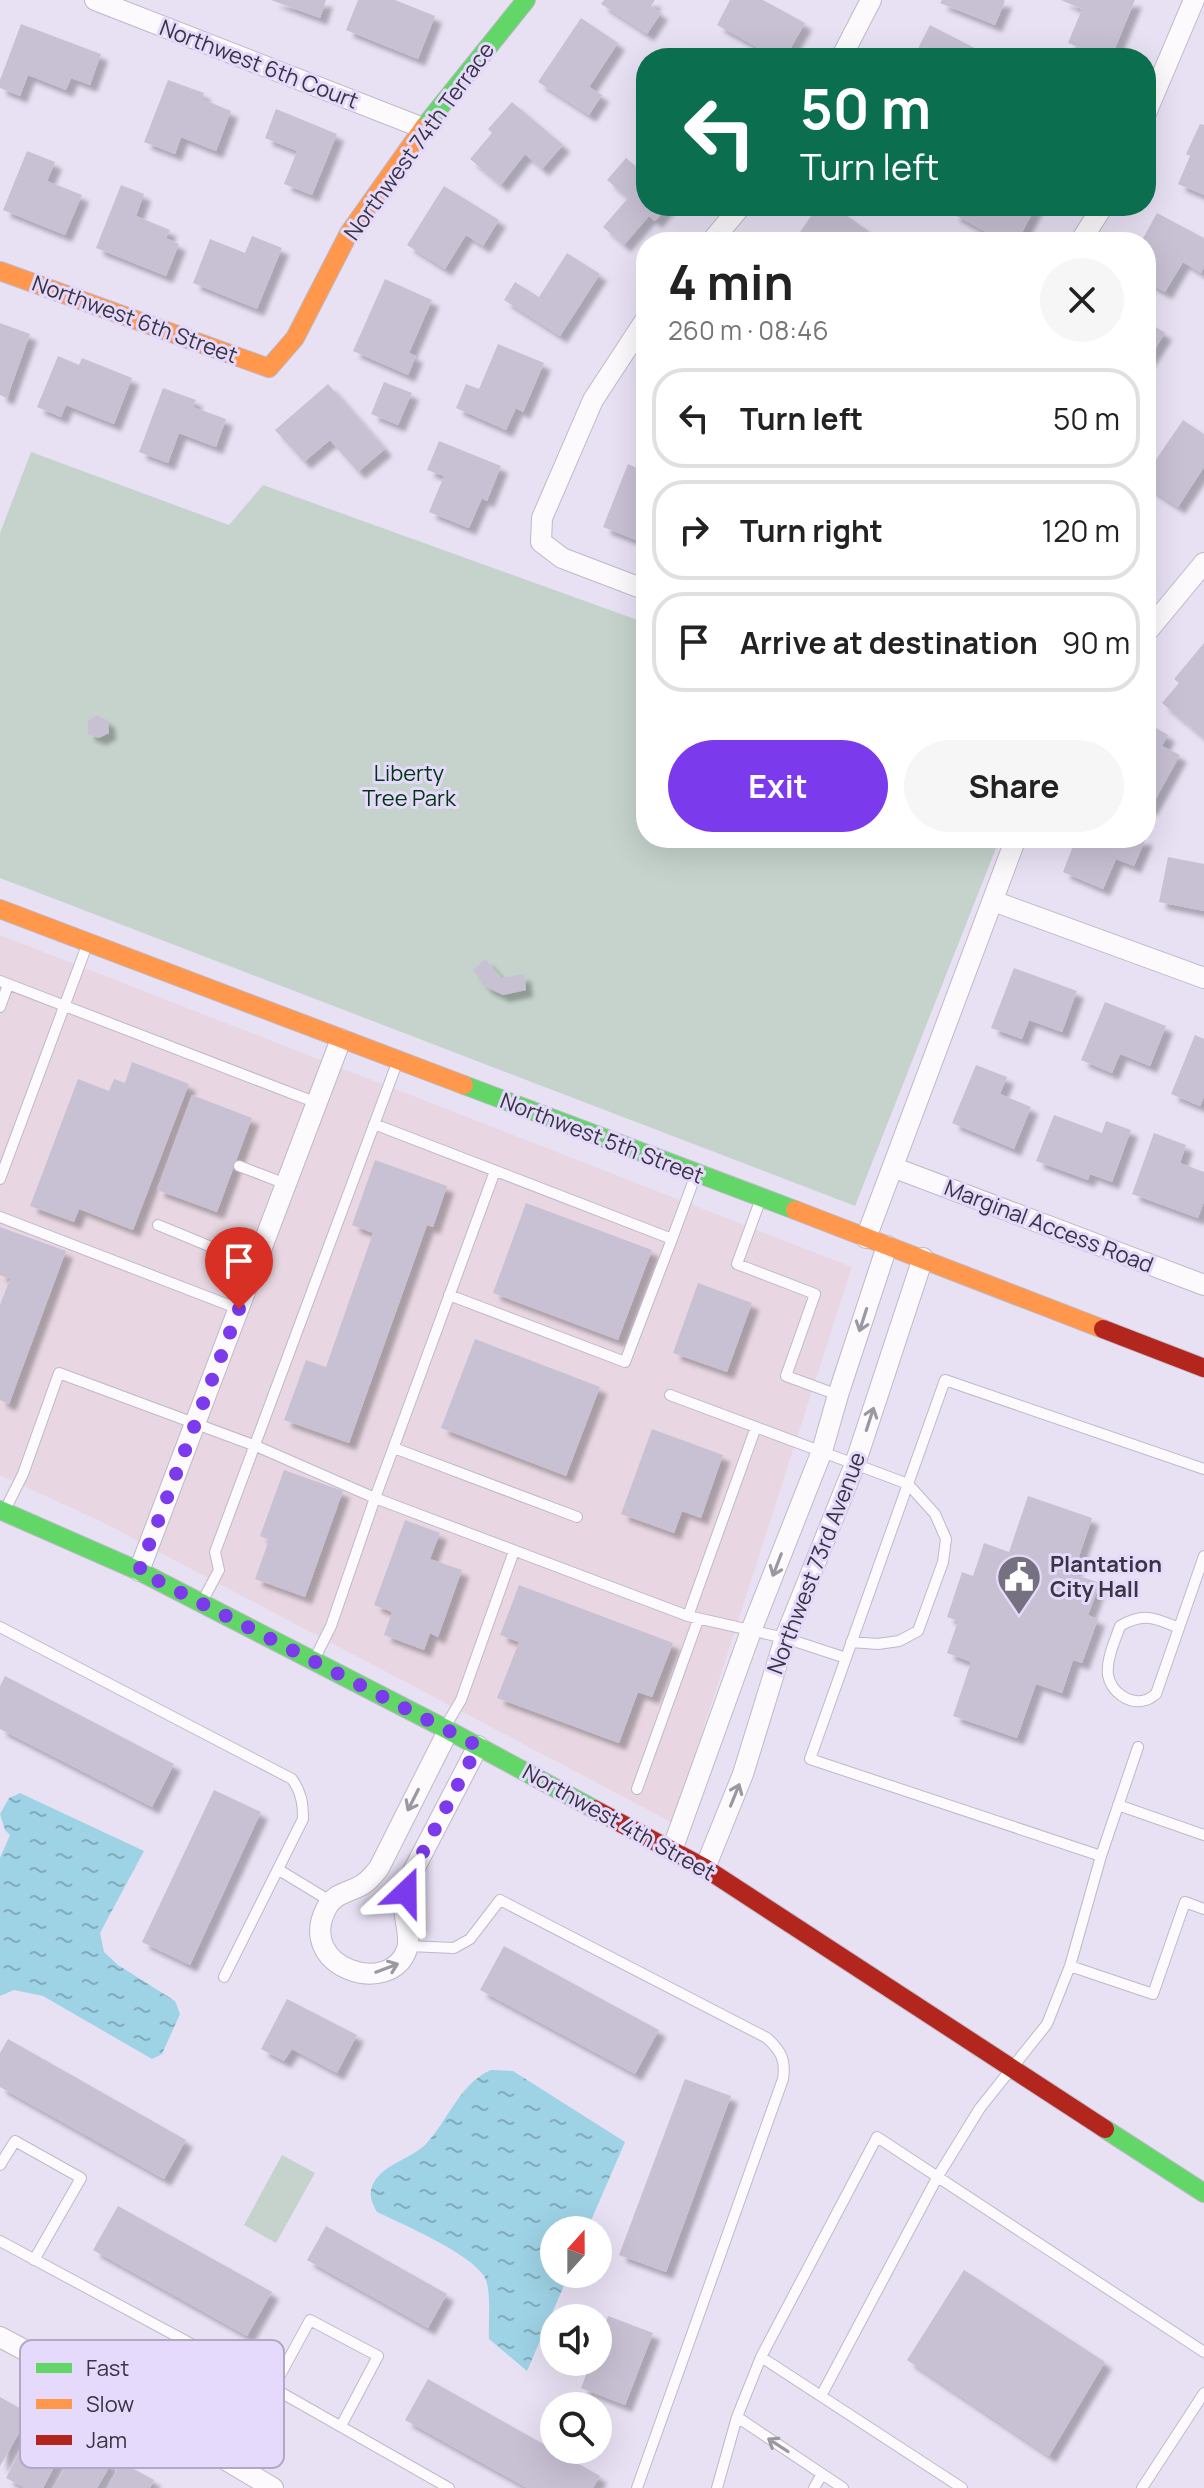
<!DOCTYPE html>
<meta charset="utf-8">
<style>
:root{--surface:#fff;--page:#f6f6f6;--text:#222;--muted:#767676;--line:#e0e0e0;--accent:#7c3aed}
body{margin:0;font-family:Manrope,sans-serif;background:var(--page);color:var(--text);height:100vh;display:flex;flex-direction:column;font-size:30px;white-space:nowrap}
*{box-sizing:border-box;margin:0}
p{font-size:26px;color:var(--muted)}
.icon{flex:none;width:44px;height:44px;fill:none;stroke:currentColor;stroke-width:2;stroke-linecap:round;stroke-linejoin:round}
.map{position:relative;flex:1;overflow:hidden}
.drawer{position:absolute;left:636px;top:232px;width:520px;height:616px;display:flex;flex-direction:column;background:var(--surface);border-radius:32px;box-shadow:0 8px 32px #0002}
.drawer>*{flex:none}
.guide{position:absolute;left:636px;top:48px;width:520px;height:168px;border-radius:32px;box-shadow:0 8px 32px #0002;background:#0b6e4f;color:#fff;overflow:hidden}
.needle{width:52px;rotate:21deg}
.tools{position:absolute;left:540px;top:2216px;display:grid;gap:16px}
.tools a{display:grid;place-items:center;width:72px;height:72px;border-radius:50%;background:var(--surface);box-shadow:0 8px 32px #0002;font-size:40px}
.pin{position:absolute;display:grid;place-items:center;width:68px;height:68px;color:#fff;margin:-82px -34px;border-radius:50% 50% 50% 0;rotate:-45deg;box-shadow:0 0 8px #0007}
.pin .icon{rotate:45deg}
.me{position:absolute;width:88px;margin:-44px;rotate:23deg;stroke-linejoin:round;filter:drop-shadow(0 0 6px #0008)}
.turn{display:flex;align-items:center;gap:28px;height:168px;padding:0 32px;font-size:36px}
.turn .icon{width:104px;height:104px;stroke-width:2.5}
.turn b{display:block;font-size:56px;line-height:68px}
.round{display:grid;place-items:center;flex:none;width:84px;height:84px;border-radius:42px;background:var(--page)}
.headline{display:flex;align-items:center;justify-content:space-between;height:136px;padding:0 32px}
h1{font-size:48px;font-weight:700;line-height:60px}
.action{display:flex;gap:16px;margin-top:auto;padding:16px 32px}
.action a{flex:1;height:92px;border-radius:48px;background:var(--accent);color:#fff;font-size:32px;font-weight:700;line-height:92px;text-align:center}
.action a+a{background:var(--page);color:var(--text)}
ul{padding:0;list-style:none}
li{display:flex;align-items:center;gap:24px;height:100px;margin:0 16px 12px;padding:0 16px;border:4px solid var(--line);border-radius:32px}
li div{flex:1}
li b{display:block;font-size:30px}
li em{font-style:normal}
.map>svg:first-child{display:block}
.commercial{fill:#e8d7e2}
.green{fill:#c5d3cc}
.water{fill:url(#water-ripples)}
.building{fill:#c8c1d4;filter:url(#shadow)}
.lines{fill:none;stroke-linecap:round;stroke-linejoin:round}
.lane-casing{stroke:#beb9c8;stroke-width:12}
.street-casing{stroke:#beb9c8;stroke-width:22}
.fast-casing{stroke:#beb9c8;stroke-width:20}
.slow-casing{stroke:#beb9c8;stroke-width:20}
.jam-casing{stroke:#beb9c8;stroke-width:20}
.lane{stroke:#fcfafd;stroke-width:10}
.street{stroke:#fcfafd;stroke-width:20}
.fast{stroke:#63d668;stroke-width:18}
.slow{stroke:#ff974d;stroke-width:18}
.jam{stroke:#b3261e;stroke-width:18}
.oneway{stroke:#9a98a0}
.route{stroke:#7c3aed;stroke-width:14;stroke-dasharray:0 25.2}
.labels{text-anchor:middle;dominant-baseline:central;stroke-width:6;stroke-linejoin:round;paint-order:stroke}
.street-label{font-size:22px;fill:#393542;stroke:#e5d9fc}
.park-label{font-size:22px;fill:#00370e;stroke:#e5d9fc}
.poi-label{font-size:22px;font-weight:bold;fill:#393542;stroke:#e5d9fc;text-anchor:start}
.key{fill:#e5d9fc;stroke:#b1a8c4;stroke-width:2}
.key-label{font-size:22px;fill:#393542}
</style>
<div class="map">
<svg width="1204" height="2488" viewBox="0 0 1204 2488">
<defs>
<pattern id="water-ripples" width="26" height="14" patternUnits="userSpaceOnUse" patternTransform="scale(2)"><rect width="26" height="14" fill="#9ed2e5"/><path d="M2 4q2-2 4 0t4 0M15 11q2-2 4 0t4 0" fill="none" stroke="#82abbb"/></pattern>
<filter id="shadow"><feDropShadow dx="7" dy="7" stdDeviation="2" flood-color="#0004"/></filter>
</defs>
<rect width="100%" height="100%" fill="#e8e1f4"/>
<path class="commercial" d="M0 935 852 1267 673 1823 102 1522 0 1475Z"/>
<path class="green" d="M31 452 229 525 263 485 646 623V838H1000L855 1206 0 878V533Z
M282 2155 315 2173 276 2243 244 2225Z"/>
<path class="water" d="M20 1793 144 1851 100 1933 104 1952 118 1965 175 2001 180 2014 162 2054 152 2059 43 1996 14 1990 0 1996V1858L10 1835 5 1830 0 1814 9 1798Z
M491 2070 513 2071 625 2142 587 2230H554V2274H569L527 2371 489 2339C488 2324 492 2288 484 2276 468 2252 404 2225 377 2212 371 2202 368 2193 374 2182 385 2164 410 2159 425 2145 448 2121 460 2083 491 2070Z"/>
<path class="building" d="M271 0H326L320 18Z
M358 0H395L435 16 418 59 346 30Z
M604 0H655L651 6 661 13 647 34 601 4Z
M730 0H763L805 23 785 58H751L757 47 717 25Z
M942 0H1003L1005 1 995 25 940 3Z
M1061 0H1135L1111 58H1105L1068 43 1082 9Z
M581 18 618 43 589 87 602 95 589 115 538 82Z
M21 24 101 54 90 85 71 78 66 90 28 75 20 96 0 88V80Z
M930 25 990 56 989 58H913Z
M168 80 204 93 202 99 231 111 216 151 181 137 175 154 144 142Z
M512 102 563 145 542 169 525 154 501 185 470 159 492 133 488 129Z
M276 109 337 134 312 195 284 184 297 151 265 138Z
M1200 124 1204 125V195L1178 184 1190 156 1186 154Z
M27 151 55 162 47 181 82 195 65 235 3 210Z
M626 158 646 175V206H668L655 221 649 216 624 245 603 227 628 198 607 180Z
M121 185 144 194 136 216 170 230 166 238 179 244 166 276 96 248Z
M444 186 499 220 483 246 466 235 445 269 407 245Z
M818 206H833L877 237 873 242H793Z
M957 206 989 208 1036 206 1017 242H1004L953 214Z
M1157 213 1204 238V267L1201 273 1183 262 1165 292 1146 282 1147 245 1146 242H1141Z
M252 236 282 248 257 309 193 283 210 239 245 253Z
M567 253 600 274 560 336 504 300 515 282 539 297Z
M385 279 432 300 409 353 416 356 408 375 353 351Z
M1146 321 1165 333 1146 363Z
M0 323 30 334 7 398 0 395Z
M498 344 544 363 523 412 516 408 506 430 456 408 466 384 479 389Z
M58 356 79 365 82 358 132 378 114 424 66 405 61 417 37 407Z
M384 382 412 393 398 425 371 414Z
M328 384 385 449 358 472 330 440 304 462 275 430Z
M163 388 196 400 193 407 226 419 216 447 179 433 168 463 139 452Z
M1183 420 1204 434V467L1178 507 1146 486V458L1147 456 1155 461Z
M439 441 501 466 487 501 482 498 469 528 429 512 444 476 427 470Z
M628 464 646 472V544L603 527Z
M1204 643V738L1162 703 1179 683 1174 679Z
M97 715 108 721 109 733 99 738 88 734V721Z
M1146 722 1168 735 1162 746 1180 755 1150 809 1146 807Z
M1076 838H1146L1134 866 1116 859 1103 889 1063 872Z
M1168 857 1204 864V911L1159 902Z
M485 959 502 978 524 974 526 990 503 995 486 987 473 970Z
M1014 968 1077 991 1062 1032 1029 1020 1022 1039 991 1028Z
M1105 1002 1166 1026 1150 1066 1120 1054 1112 1073 1081 1060Z
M1195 1035 1204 1039V1096L1200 1106 1171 1094Z
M132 1062 189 1084 133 1230 79 1209 74 1222 30 1206 78 1079 109 1091 114 1079 125 1083Z
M976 1065 1007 1077 1000 1094 1031 1107 1014 1149 952 1123Z
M192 1095 252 1118 217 1212 157 1190Z
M1054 1115 1102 1133 1106 1121 1131 1130 1112 1182 1090 1174 1088 1180 1036 1161Z
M1154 1133 1186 1145 1180 1163 1204 1172V1201L1198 1218 1132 1194Z
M375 1160 447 1186 433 1227 427 1225 349 1443 284 1420 306 1360 326 1367 373 1233 352 1225Z
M526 1203 652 1250 618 1340 493 1293Z
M0 1227 66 1251 9 1404 0 1400V1305L10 1279 0 1275Z
M698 1283 752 1303 727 1372 673 1353Z
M475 1339 600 1387 566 1476 441 1428Z
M652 1429 723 1455 701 1518 682 1511 674 1533 621 1514Z
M284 1470 343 1491 305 1597 255 1579 269 1540 260 1536Z
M1028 1496 1092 1518 1073 1574 1100 1583 1088 1615 1098 1619 1082 1663 1073 1660 1062 1693 1036 1684 1017 1738 953 1716 971 1662 947 1653 958 1621 947 1617 962 1572 973 1576 984 1543 1009 1552Z
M405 1520 440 1533 430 1559 462 1570 438 1637 430 1633 424 1650 384 1635 392 1612 374 1605Z
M519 1585 673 1643 652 1697 638 1692 619 1743 497 1698 519 1642 500 1635Z
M5 1676 174 1764 152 1807 0 1729V1686Z
M214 1790 261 1812 190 1965 142 1942Z
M504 1946 659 2030 635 2074 480 1990Z
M287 1999 357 2035 337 2073 292 2049 284 2061 261 2049Z
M8 2039 186 2140 164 2179 0 2087V2053Z
M685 2079 731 2096 666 2272 619 2255Z
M118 2206 272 2292 247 2336 93 2250Z
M326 2226 447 2294 428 2328 307 2260Z
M964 2270 1105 2362 1049 2456 907 2360Z
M608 2316 653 2333 625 2405 581 2388 591 2362H598V2343Z
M428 2379 600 2476 593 2488H527L405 2420Z
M0 2397 30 2414 0 2466Z
M37 2417 71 2435 43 2488H25L6 2478Z
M79 2445 111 2464 97 2488H53Z
M121 2462 154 2480 150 2488H107Z"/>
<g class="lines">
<g class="lane-casing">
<path id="lane" d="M0 981 317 1103
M0 1007 8 985
M374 1124 672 1239 625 1362 449 1295
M239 1166 286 1184
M495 1171 375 1498 688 1616
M0 1179 87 945
M760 1201 737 1264 815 1294 786 1376 838 1395
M0 1217 239 1309
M158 1225 255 1265
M672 1239 696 1174
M670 1395 908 1484 935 1514 946 1539 943 1562 918 1631 899 1641 878 1644 851 1642
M756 1427 688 1616 785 1638 846 1658
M394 1448 577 1517
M5 1510 23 1474 59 1373 256 1446 375 1498 331 1626 315 1658
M202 1602 219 1570 215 1552 397 1063
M0 1627 292 1779C301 1792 303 1802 303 1819L224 1977
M1179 1628C1155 1618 1144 1612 1120 1626 1115 1641 1106 1659 1108 1675 1111 1692 1129 1705 1146 1700 1150 1699 1153 1696 1156 1694L1204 1556
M445 1727 461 1700 514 1551
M637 1789 698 1620
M1118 1805 1204 1835
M1101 1856 810 1759 945 1380 1204 1469
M279 1870 330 1901
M408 1946 454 1948 470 1939 500 1900 767 2038C781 2051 786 2060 783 2079L637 2488
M1070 1966 1153 1994 1185 1902 1204 1909
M0 2165 15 2141 81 2178 34 2260
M0 2241 273 2388 449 2488
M761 2357 962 2488
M273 2388 310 2320 378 2356 341 2426
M821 2396 938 2176 980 2108 1047 2024 1070 1966 1101 1856 1138 1747
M737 2417 761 2357 877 2137 1204 2352
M717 2488 737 2417 843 2488
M814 2488 822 2474
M1142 2488 1204 2393"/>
</g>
<g class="street-casing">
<path id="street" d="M95 0 423 128
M841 58 871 0
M1146 113 1194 0
M711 242 741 206
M1080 242 1103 206
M646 319 593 400 542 518 541 542 562 558 646 590
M1146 633 1204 563
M993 901 1204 978
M895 1168 1204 1285
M866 1238 1016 838
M139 1571 341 1039
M448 1731 379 1868C372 1877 366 1884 356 1888 343 1894 333 1895 326 1909 296 1968 391 1998 407 1949 411 1937 404 1919 404 1906 404 1898 406 1889 408 1881L478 1746
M672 1850 751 1631 822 1451 838 1395 887 1246
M705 1868 743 1774 785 1638 855 1464 923 1258
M0 2337 184 2435 273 2488"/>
</g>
<g class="fast-casing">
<path id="fast" d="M424 127 526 0
M464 1085 795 1210
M0 1510 139 1571 444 1728 594 1809
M1105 2129 1204 2193"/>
</g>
<g class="slow-casing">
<path id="slow" d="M0 271 269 368 295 338 349 233 424 127
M0 909 464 1085
M795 1210 1103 1329"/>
</g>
<g class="jam-casing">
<path id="jam" d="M1103 1329 1204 1368
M594 1809 705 1868 1105 2129"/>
</g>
<use href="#lane" class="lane"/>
<use href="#street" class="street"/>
<use href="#fast" class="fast"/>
<use href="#slow" class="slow"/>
<use href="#jam" class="jam"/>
</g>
<defs><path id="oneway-shaft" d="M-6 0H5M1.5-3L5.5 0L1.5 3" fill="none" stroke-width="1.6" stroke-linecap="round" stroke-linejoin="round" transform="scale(2)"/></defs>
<g class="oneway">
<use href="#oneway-shaft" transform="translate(863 1320) rotate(108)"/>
<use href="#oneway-shaft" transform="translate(870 1419) rotate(-72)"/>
<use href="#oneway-shaft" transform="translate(777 1565) rotate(111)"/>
<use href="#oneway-shaft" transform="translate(735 1795) rotate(-68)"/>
<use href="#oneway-shaft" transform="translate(413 1800) rotate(117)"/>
<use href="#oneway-shaft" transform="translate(387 1968) rotate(-21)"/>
<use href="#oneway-shaft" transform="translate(778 2445) rotate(-147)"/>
</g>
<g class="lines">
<path class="route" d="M239 1309 139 1571 478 1746 408 1881 406 1892"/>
</g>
<defs>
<g id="civic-pin" transform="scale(2.3)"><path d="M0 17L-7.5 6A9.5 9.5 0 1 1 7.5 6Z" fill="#767180" stroke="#e5d9fc"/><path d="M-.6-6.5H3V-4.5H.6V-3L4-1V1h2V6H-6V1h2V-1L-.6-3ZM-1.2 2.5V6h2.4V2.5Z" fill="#fff"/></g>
</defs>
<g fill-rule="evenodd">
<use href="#civic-pin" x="1019" y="1577"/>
</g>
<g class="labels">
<g class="street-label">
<text transform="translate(259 64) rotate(21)">Northwest 6th Court</text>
<text transform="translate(419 141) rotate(-54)">Northwest 74th Terrace</text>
<text transform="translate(135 319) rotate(20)">Northwest 6th Street</text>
<text transform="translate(602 1138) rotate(21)">Northwest 5th Street</text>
<text transform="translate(1049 1226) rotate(21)">Marginal Access Road</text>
<text transform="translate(816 1563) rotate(-69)">Northwest 73rd Avenue</text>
<text transform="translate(619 1822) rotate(29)">Northwest 4th Street</text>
</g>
<g class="park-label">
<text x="409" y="773">Liberty<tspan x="409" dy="25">Tree Park</tspan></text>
</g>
<g class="poi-label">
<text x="1050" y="1564">Plantation<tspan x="1050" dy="25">City Hall</tspan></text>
</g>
</g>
<rect x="20" y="2340" width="264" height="128" rx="12" class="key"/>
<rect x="36" y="2363" width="36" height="10" fill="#63d668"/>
<rect x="36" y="2399" width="36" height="10" fill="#ff974d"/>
<rect x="36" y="2435" width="36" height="10" fill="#b3261e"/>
<g class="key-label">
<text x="86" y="2376">Fast</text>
<text x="86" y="2412">Slow</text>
<text x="86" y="2448">Jam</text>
</g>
</svg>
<div class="tools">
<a><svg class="needle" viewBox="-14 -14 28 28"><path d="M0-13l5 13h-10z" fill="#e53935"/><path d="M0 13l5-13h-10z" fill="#767676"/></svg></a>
<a><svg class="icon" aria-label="sound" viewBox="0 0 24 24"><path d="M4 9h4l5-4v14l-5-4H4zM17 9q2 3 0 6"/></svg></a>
<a><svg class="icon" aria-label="search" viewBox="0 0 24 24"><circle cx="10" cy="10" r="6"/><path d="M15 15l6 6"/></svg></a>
</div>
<div class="pin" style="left:239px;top:1309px;background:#d93025"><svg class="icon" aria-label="arrive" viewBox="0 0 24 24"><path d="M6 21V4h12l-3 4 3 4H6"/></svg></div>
<svg class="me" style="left:406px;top:1892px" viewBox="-20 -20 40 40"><path d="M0-17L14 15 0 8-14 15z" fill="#7c3aed" stroke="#fff" stroke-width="4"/></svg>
<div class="guide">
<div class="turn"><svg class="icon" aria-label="left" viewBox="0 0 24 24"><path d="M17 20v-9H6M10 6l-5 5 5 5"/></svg><div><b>50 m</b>Turn left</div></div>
</div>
<section class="drawer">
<div class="headline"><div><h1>4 min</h1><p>260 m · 08:46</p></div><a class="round"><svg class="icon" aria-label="close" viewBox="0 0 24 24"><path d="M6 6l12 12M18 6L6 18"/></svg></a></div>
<ul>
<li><svg class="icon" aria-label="left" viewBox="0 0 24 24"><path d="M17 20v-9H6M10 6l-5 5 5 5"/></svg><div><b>Turn left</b></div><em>50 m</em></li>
<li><svg class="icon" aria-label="right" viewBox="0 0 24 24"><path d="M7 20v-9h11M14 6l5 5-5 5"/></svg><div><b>Turn right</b></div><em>120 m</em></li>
<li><svg class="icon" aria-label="arrive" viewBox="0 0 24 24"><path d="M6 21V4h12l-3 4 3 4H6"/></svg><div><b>Arrive at destination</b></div><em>90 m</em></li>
</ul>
<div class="action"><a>Exit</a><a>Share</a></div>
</section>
</div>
